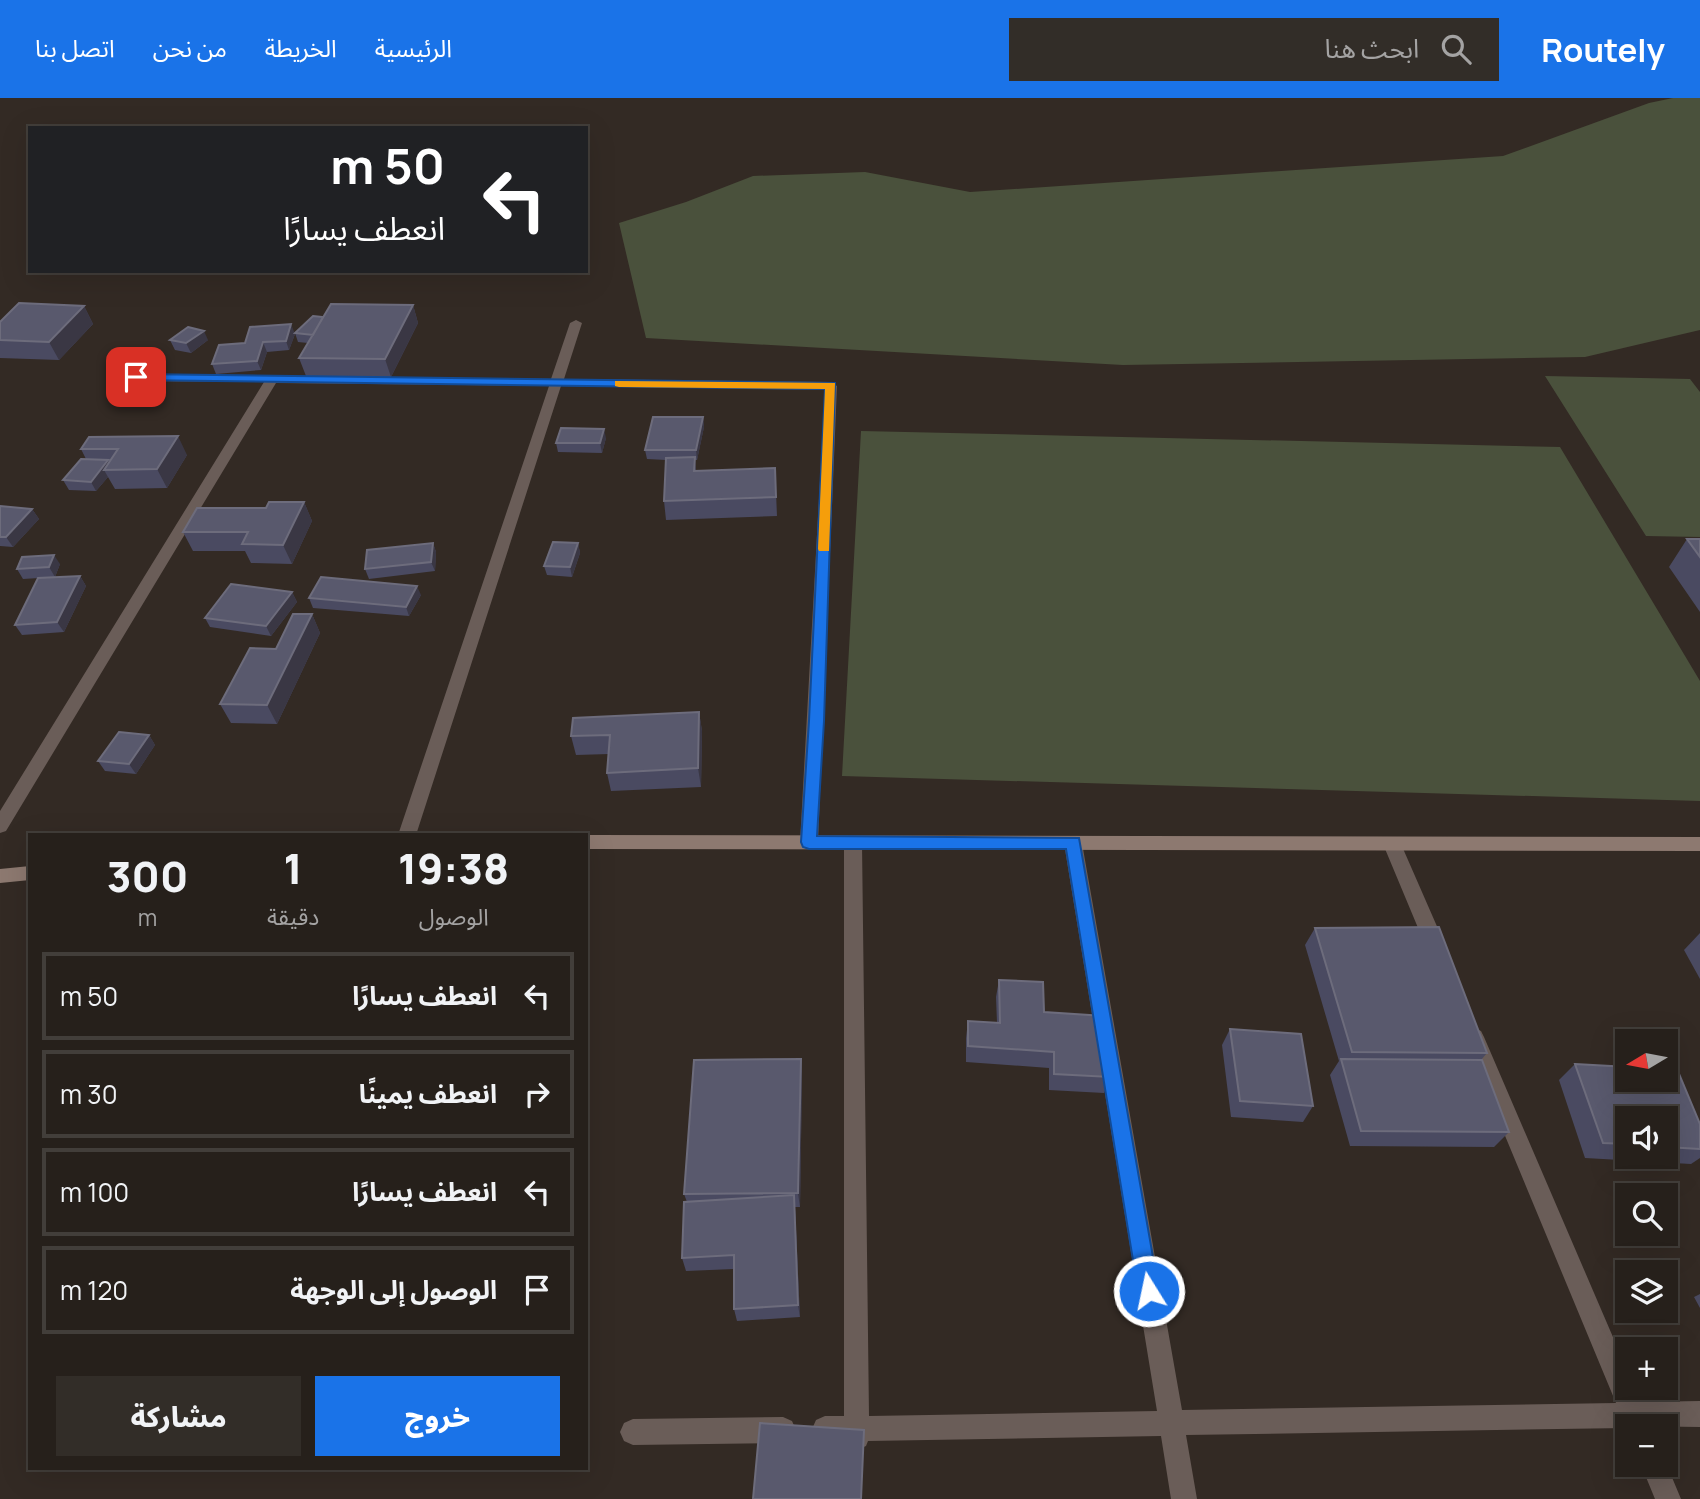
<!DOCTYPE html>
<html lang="ar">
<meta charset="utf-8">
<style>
:root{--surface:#26201b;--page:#322d28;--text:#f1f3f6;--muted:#a4a3a3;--line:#423e3a;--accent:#1a73e8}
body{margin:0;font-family:Manrope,"Noto Sans Arabic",sans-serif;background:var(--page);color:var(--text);direction:rtl;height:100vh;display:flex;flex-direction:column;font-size:26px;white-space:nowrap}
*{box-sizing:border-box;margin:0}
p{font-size:23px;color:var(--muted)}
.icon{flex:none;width:38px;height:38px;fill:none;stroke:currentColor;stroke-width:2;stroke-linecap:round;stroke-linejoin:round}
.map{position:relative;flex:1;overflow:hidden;direction:ltr}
.panel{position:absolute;left:28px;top:735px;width:560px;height:637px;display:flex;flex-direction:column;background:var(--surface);border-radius:0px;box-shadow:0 7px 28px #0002,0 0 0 2px var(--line);direction:rtl}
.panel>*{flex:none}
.top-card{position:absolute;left:28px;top:28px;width:560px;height:147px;border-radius:0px;box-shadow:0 7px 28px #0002,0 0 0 2px var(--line);direction:rtl;background:#202124;color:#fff;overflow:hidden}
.needle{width:46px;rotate:260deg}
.controls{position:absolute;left:1615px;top:931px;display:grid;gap:14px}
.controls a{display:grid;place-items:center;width:63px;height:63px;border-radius:0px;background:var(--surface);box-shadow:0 7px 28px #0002,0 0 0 2px var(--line);font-size:35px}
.pin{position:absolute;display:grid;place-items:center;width:60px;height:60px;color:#fff;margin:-30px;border-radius:14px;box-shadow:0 4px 10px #0006}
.me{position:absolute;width:77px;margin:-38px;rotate:350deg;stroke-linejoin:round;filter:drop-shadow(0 0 5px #0008)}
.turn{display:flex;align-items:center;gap:24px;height:147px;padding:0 28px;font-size:32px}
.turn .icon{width:91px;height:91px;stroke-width:2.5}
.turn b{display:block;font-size:49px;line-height:60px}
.eta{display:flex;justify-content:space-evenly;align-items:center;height:119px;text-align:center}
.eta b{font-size:42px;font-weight:800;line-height:49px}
.button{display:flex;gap:14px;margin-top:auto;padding:14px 28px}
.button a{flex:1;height:80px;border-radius:0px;background:var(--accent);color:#fff;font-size:28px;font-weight:800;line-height:80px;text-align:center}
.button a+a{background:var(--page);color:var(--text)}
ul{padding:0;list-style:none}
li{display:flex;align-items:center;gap:21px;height:88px;margin:0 14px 10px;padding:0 14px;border:4px solid var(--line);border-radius:0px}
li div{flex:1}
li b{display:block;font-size:26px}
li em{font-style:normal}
header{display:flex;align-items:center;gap:42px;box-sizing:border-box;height:98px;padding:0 35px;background:var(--accent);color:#fff}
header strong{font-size:33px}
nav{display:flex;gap:38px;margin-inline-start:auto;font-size:24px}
.search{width:490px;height:63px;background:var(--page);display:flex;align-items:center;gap:18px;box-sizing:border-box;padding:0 24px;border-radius:0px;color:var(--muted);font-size:26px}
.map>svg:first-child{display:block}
.green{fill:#4a513c}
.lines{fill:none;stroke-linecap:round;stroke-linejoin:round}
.minor{fill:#6a5d58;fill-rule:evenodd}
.secondary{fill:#8d7970;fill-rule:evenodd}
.wall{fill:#4a4a61;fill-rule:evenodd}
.shaded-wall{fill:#3a3744}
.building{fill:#59596d;stroke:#6d6c7c;stroke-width:2}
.route{fill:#1a73e8;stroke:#114b97;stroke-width:2}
.slow{fill:#f59e0b}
</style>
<header>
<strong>Routely</strong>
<div class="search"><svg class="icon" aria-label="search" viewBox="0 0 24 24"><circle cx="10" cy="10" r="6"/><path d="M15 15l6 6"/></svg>ابحث هنا</div>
<nav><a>الرئيسية</a><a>الخريطة</a><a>من نحن</a><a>اتصل بنا</a></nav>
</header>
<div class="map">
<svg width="1700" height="1401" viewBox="0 0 1700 1401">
<rect width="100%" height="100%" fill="#332a24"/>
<path class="green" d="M1673 0H1700V232L1585 259 1123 267 646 240 619 125 686 104 753 78 865 74 970 94 1503 58 1649 5Z
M1545 278 1690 281 1700 294V439L1646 438Z
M861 333 1560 349 1700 583V703L842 678Z"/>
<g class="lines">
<path class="minor" d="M576 222 582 225 564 281 831 284 837 288 818 744 815 749H803L800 744 825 292 561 288 416 737H398L549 288 276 285 6 733 0 735V713L264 284 136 283 132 282V276L551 281 570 225Z
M853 738 859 740 862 745 869 1318 1157 1313 1064 745 1067 740H1079L1082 745 1182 1312 1616 1305 1464 939 1467 933 1474 930 1481 933 1484 939 1628 1274V1290H1634L1641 1304 1700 1303V1329L1628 1328V1333L1626 1330 1186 1337 1197 1401H1171L1161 1338 868 1343 866 1348 857 1352 848 1348 846 1343 825 1344 816 1340 812 1331 816 1322 825 1318H844V745L847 740Z
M1392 739 1398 741 1401 746 1446 849 1443 855 1436 857 1429 855 1426 849 1383 746 1386 741Z
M783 1319 792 1323 796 1332 792 1341 783 1345 633 1347 624 1343 620 1334 624 1325 633 1321Z
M1666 1365 1681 1401H1655L1641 1367Z"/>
<path class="secondary" d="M586 737 1700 739V753L586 751Z
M30 768V782L0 785V771Z"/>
</g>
<path class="wall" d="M413 207 418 225 391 279 306 278 299 260 308 245 298 244 295 235 323 219Z
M84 208 93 226 59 262 0 260V224Z
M295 236 289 252 267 254 261 272 216 276 212 266 245 245Z
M170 242H208L191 255 175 252Z
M703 319 704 329 697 362H695L696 373 775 370 777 418 666 422 664 403 666 362 647 361 645 352Z
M89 339 187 357 167 390 115 391 108 379 96 393 69 392 63 382 86 361 81 351Z
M606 340 602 355 558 354 556 345Z
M304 404 312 423 292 466 251 465 245 453H193L183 434 266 410Z
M0 408 32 411 39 421 13 449 0 448Z
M1687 441H1700V514L1669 469Z
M433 445 436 454 435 473 369 481 365 471Z
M578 445 580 455 572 479 547 477 544 468Z
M60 466 55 479 23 481 17 471Z
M80 478 86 488 64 534 22 537 15 527Z
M292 494 297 504 271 538 210 529 205 520Z
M421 497 409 518 313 510 309 500Z
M312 516 320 535 277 626 231 625 220 606Z
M699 614 702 633 701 689 611 693 607 675 609 656 576 657 571 638Z
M149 637 155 647 136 676 105 673 98 663Z
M1315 830 1487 955 1481 962 1509 1034 1494 1049 1350 1048 1330 977 1339 963 1305 847Z
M1700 835V881L1684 852Z
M999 882 1044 914 1110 979 1104 995 1049 992V970L966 964V940L968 923 997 925 996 899Z
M1230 931 1313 1008 1303 1024 1231 1019 1222 947Z
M801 961 802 977 800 1109H795L800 1219 737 1223 734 1211V1171L686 1173 682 1160 687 1104 684 1096Z
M1575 966 1700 1026V1060L1691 1066 1585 1060 1559 982ZM1628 1020H1666V1059H1628Z
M1700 1196V1210L1694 1199Z"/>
<path class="shaded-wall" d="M413 207 418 225 391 279 385 261Z
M84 208 93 226 59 262 49 244Z
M291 226 295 236 289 252 286 243Z
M204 233 208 242 191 255 186 245Z
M263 244 267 254 261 272 257 263Z
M703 319 704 329 697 362 696 352Z
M604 331 606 340 602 355 600 345Z
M178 338 187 357 167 390 157 371Z
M108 362 113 372H104L108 379 96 393 91 384Z
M304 404 312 423 292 466 283 447Z
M32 411 39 421 13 449 6 439Z
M433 445 436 454 435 473 431 464Z
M578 445 580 455 572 479 570 469Z
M54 457 60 466 55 479 49 469Z
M80 478 86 488 64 534 57 524Z
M417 488 421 497 409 518 406 509Z
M292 494 297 504 271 538 266 528Z
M312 516 320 535 277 626 267 607Z
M699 614 702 633 701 689 698 670Z
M149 637 155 647 136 676 129 666Z
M801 961 802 977 800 1109 798 1095Z
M794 1097 795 1112 800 1219 798 1207Z"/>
<path class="building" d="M19 205 84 208 49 244 0 242V224Z
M331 206 413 207 385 261 299 260Z
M313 218 323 219 313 237 295 235Z
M291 226 286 243 263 244 257 263 212 266 219 247 245 245 250 229Z
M188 229 204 233 186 245 170 242Z
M653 319H703L696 352H645Z
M561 330 604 331 600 345H556Z
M178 338 157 371 104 372 118 351H81L89 339Z
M695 359 694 373 775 370 776 399 664 403 666 360Z
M81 361 108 362 91 384 63 382Z
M269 404H304L283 447 242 446 248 434H183L197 410H266Z
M0 408 32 411 6 439H0Z
M1687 441H1700V459Z
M553 444 578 445 570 469 544 468Z
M433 445 431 464 365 471 367 452Z
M54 457 49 469 17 471 22 459Z
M80 478 57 524 15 527 38 480Z
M321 479 417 488 406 509 309 500Z
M231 486 292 494 266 528 205 520Z
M293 516H312L267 607 220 606 250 550 276 551Z
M699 614 698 670 607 675 610 637 571 638 573 620Z
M119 634 149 637 129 666 98 663Z
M1439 829 1487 955 1352 954 1315 830Z
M999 882 1043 884 1044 914 1104 918 1110 979 1054 976V954L968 948V923L1000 925Z
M1230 931 1301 936 1313 1008 1240 1003Z
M801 961 798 1095 684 1096 694 962Z
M1341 961 1482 962 1509 1034 1361 1033Z
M1575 966 1628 969V982H1666V971H1677L1700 1026V1051L1666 1049V1020H1628V1046L1603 1045Z
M794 1097 798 1207 734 1211V1157L682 1160 684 1104Z
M760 1325 864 1332 861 1401H753Z"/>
<path class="route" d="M136 276 835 285 824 623 817 738 1079 740 1159 1193 1156 1201 1149 1204 1141 1201 1138 1193 1066 751H809L803 749 801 744 809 623 825 291 132 282V277Z"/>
<path class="slow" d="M615 283 835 285 829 453H819L818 451 825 291 619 289 615 288Z"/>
</svg>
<div class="controls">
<a><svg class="needle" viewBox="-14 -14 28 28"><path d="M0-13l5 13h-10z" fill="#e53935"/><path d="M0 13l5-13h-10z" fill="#a4a3a3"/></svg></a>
<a><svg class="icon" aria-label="sound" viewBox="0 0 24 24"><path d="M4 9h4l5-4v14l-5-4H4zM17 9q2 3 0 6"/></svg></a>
<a><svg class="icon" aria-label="search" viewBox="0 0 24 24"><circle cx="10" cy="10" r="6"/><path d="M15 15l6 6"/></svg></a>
<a><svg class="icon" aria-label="layers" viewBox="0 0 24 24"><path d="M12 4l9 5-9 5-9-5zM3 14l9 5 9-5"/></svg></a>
<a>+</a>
<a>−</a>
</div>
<div class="pin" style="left:136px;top:279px;background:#d93025"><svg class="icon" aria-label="arrive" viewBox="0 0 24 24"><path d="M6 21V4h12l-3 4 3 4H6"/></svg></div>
<svg class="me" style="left:1149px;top:1193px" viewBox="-20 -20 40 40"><circle r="17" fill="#1a73e8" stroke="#fff" stroke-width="3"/><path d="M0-11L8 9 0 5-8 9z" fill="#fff"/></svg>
<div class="top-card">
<div class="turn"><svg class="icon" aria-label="left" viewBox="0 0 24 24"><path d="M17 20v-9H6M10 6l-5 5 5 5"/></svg><div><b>50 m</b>انعطف يسارًا</div></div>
</div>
<section class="panel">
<div class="eta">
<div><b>19:38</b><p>الوصول</p></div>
<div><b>1</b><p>دقيقة</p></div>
<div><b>300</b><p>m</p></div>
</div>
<ul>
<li><svg class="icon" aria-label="left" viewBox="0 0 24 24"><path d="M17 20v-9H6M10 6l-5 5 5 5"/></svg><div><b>انعطف يسارًا</b></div><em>50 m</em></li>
<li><svg class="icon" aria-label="right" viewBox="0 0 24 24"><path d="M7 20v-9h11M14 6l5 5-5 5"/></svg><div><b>انعطف يمينًا</b></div><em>30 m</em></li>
<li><svg class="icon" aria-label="left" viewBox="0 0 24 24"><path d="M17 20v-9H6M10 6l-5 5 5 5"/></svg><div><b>انعطف يسارًا</b></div><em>100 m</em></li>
<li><svg class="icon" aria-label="arrive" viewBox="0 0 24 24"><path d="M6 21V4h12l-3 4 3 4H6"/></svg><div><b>الوصول إلى الوجهة</b></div><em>120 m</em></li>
</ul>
<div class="button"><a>خروج</a><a>مشاركة</a></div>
</section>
</div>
